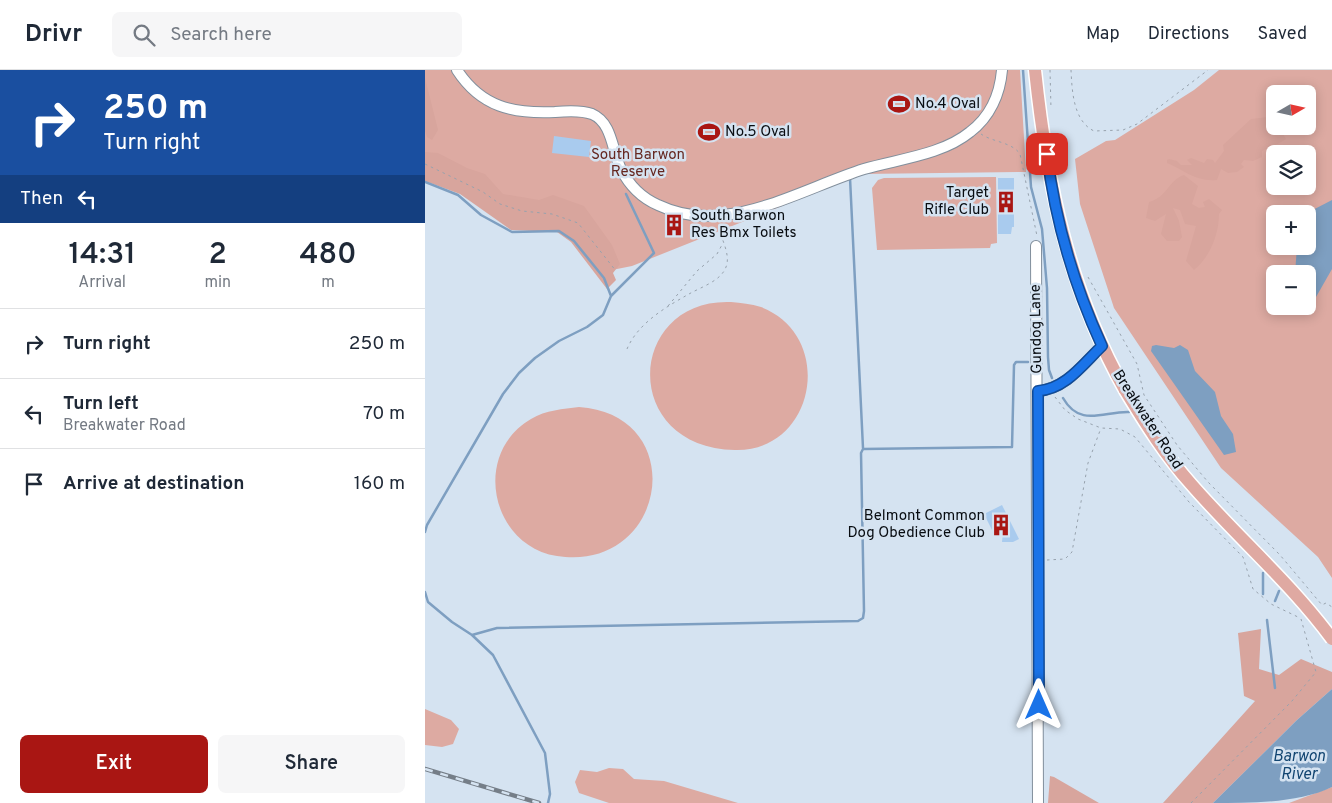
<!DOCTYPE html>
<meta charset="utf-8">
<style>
:root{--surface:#fff;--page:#f6f6f7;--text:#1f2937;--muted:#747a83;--line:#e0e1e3;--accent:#a91613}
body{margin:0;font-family:Overpass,sans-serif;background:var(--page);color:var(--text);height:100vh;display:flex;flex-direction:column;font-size:19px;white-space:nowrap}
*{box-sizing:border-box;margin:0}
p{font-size:16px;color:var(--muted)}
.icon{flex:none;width:28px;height:28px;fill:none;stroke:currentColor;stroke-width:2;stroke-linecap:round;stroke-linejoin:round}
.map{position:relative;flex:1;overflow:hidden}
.side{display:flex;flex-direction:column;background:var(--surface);width:425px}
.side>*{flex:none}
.hud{background:#1a4fa0;color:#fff;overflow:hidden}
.needle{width:32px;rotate:81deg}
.controls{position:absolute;left:841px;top:15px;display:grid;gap:10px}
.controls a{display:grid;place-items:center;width:50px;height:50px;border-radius:8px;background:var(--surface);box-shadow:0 2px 12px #0003;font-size:25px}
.pin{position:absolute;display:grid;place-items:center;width:42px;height:42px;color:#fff;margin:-21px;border-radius:10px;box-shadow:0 2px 8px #0006}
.me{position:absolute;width:55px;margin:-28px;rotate:0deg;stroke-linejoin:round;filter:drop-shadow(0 0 4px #0008)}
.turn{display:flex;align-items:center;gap:18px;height:105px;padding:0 20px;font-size:22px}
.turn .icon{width:65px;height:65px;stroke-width:2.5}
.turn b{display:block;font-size:35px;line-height:42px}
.then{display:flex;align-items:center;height:48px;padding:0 20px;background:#0003;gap:10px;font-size:19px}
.eta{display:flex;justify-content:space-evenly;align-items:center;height:85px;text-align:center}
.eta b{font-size:30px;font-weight:600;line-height:35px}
.action{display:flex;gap:10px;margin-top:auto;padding:10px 20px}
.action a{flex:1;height:58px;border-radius:8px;background:var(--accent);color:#fff;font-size:20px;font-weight:600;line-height:58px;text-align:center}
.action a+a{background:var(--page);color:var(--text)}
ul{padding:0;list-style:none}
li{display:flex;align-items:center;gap:15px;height:70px;padding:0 20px;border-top:1px solid var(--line)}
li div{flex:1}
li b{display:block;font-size:19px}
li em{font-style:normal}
header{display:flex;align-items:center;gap:30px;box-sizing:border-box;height:70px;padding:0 25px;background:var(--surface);border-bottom:1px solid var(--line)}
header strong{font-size:24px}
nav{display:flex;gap:28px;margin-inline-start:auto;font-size:18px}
.search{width:350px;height:45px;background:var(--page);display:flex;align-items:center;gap:12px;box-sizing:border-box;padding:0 18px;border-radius:8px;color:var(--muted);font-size:19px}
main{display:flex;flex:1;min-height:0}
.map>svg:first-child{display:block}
.green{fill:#ddaaa2;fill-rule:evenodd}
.forest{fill:#d8a59d}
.water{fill:#7e9fc1}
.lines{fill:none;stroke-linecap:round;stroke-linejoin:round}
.stream{stroke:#7e9fc1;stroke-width:2.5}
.building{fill:#a9cbee}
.minor-casing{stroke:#828f9c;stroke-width:12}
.major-casing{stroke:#fff;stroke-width:15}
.path{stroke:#97a2ad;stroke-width:1;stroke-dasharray:2.5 4;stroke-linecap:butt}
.minor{stroke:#fff;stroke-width:10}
.major{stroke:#dfa9a2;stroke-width:12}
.rail-casing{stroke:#757e88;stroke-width:4.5}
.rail{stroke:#d5e3f1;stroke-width:2.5;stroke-dasharray:8;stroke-linecap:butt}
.major-bridge-casing{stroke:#fff;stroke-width:15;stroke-linecap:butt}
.major-bridge{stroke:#dfa9a2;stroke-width:12}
.route-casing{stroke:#114b97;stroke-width:12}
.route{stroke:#1a73e8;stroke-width:9}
.labels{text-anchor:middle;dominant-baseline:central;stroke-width:5;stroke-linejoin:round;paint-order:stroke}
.poi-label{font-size:15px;fill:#080c11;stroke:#d5e3f1;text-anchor:start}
.park-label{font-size:15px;fill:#652720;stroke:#d5e3f1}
.street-label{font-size:15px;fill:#080c11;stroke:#d5e3f1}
.water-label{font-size:16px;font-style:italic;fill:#124571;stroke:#d5e3f1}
</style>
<header>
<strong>Drivr</strong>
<div class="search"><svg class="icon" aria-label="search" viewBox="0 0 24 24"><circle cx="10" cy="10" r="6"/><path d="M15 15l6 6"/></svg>Search here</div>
<nav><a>Map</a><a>Directions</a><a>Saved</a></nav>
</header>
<main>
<section class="side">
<div class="hud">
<div class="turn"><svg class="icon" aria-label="right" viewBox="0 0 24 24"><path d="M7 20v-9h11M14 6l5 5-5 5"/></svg><div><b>250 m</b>Turn right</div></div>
<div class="then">Then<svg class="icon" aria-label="left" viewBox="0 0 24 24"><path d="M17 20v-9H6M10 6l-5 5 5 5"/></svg></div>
</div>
<div class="eta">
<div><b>14:31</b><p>Arrival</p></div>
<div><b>2</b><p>min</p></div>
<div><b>480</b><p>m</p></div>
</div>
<ul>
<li><svg class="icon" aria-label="right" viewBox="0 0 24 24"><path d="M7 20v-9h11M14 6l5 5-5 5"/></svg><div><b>Turn right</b></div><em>250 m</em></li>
<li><svg class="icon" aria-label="left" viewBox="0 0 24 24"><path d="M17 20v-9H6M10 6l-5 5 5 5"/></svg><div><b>Turn left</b><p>Breakwater Road</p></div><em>70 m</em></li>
<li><svg class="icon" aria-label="arrive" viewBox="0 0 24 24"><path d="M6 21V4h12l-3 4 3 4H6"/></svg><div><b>Arrive at destination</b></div><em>160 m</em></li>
</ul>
<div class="action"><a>Exit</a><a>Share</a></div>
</section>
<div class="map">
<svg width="907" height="733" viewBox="0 0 907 733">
<rect width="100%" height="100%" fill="#d5e3f1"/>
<path class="green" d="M0 0H595L601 102 437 104 207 196 187 200 154 166 0 102Z
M794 0H907V508L893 487 796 398 689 238 655 134 650 89 681 71 690 70 769 20ZM850 24H882V56H850ZM850 84H882V116H850ZM850 144H882V176H850ZM850 204H882V236H850Z
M571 107 572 173 566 174 565 178 452 180 447 118 453 110 459 108Z
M306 232C316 233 326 234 336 237 411 266 391 382 310 380 193 377 202 228 306 232Z
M154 337C267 345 242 503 132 486 65 475 47 383 106 349 121 340 138 339 154 337Z
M0 639 26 650 34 659 28 674 17 677 0 675Z
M184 698 198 699 209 709 239 711 313 733H184L154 723 150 712 155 700 172 702Z
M907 717V733H864Z"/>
<path class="forest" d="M0 8 13 60 7 70 2 67 0 61Z
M850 41V55L847 59 849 64H858L861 69C853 75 845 76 837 81V87L828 91 819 90 816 94 819 97 812 102 803 103 796 99 792 110C771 112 761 101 742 93V90L744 89 752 91 756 95H767L762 90 766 88 779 93 782 89 788 90 790 93 799 81 798 75 826 49 843 47Z
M0 82 13 83 42 98 60 104 78 124 114 130 128 125 159 136 187 175 195 194 188 203 191 210 182 219 146 172 132 162 86 160 35 124 0 111Z
M759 105 773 116 767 134 774 138 780 137 778 132 784 129 797 140 794 144C794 164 785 187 769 200L761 191 771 156 760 154 755 140 748 138 754 151 757 167 754 171H742L736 164 741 144 730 151 721 148 724 132C743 127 743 110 759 105Z
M836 559 834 599 854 605 876 589 907 602V619L872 650 788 733H738L830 631 819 626 813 563Z
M625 706 629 707 674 733H623Z"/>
<path class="water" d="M907 130V199L887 234 883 235 882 204H870L872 176H882V144H880Z
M731 275 749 278 755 275 763 280 770 301 790 322 796 346 808 364 811 382 799 385 726 281 727 276Z
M907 619V717C874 733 827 733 788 733L872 650Z"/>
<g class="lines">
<path class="stream" d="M598 0 606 117 617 159 622 218 623 287 624 300 627 308
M425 108 438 378
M0 112 33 125 56 145 87 162 134 161 149 171 179 208 186 226 178 245 162 257 134 271 110 288 94 303 78 324 2 455 0 462
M186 226 229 183 201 124
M638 328C655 358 679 341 704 342
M838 503V524
M0 522 3 532 27 552 47 565 68 585 120 683 125 724 123 733
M850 531 854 521
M842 550 850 618
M47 565 72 558 433 551 438 548 439 541 436 383 438 379 587 377 589 295 591 292H603"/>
</g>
<path class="building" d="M129 66 166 71 164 87 127 83Z
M573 108H589V157H587L586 164H573Z
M577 435 594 469 588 472H577L578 462 570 466 559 444Z"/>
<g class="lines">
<g class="minor-casing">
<path id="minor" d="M32 0C56 37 88 44 130 42 141 41 156 40 167 44 188 53 187 82 196 99 204 115 217 128 233 135 254 145 276 148 299 145 345 140 395 113 439 99 473 89 517 85 545 62 565 47 575 24 577 0
M611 176 613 733
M613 321C641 319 658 294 677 276"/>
</g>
<g class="major-casing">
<path id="major" d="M610 0C622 114 643 219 700 320"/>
</g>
<path class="path" d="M625 0 626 39
M646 0C647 20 648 51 669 61L698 60 712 54 783 0
M556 64C567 72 587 72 595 84L612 166
M0 94 58 122 75 134 97 141 127 144 153 153 191 201
M663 207 712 294 719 325 752 375 783 412 855 485 897 535 901 533 907 537
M243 236 272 201 292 184 298 173
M202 279C213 253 241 237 264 224 276 217 296 211 301 197 306 185 296 168 293 156
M630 327 640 340 653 349 676 358 695 359 710 367 764 432 818 487 828 519 846 534 875 548
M622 490 640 489 647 482 663 393 676 358
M766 733 867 631 891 602 876 549"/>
<use href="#minor" class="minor"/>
<use href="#major" class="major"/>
<g class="rail-casing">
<path id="rail" d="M0 699 114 733"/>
</g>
<use href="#rail" class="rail"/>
<g class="major-bridge-casing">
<path id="major-bridge" d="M700 320C720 353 740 385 766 414 812 467 865 512 907 569"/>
</g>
<use href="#major-bridge" class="major-bridge"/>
</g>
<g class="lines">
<g class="route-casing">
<path id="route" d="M614 635 613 321C641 319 658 294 677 276 649 215 630 151 622 84"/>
</g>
<use href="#route" class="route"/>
</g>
<defs>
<g id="stadium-bare" transform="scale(1.725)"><path d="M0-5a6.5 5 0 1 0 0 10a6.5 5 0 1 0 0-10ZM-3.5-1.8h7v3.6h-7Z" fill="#a91613" stroke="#d5e3f1" stroke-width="2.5" paint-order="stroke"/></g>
<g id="building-bare" transform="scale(1.725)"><path d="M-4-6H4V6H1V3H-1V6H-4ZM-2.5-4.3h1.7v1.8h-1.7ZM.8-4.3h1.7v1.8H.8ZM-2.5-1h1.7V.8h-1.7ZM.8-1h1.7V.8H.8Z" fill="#a91613" stroke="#d5e3f1" stroke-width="2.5" paint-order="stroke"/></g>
</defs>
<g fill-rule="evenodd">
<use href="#stadium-bare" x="474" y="34"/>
<use href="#stadium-bare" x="284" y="62"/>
<use href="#building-bare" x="581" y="132"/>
<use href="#building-bare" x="249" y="155"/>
<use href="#building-bare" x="576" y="455"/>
</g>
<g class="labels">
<g class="poi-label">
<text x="490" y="34">No.4 Oval</text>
<text x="300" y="62">No.5 Oval</text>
<text x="564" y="123" text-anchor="end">Target<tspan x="564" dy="17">Rifle Club</tspan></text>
<text x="266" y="146">South Barwon<tspan x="266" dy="17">Res Bmx Toilets</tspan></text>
<text x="560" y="446" text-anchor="end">Belmont Common<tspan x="560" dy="17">Dog Obedience Club</tspan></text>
</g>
<g class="park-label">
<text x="213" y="85">South Barwon<tspan x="213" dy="17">Reserve</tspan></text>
</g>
<g class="street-label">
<text transform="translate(612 259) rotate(-91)">Gundog Lane</text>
<text transform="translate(722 350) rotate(57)">Breakwater Road</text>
</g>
<g class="water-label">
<text x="874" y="687">Barwon<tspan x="874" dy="18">River</tspan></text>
</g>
</g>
</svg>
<div class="controls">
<a><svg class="needle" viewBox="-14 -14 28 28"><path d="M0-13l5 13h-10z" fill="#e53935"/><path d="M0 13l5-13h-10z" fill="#747a83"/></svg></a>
<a><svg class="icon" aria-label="layers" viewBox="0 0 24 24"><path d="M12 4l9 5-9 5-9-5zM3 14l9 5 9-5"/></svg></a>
<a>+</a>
<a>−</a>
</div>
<div class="pin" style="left:622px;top:84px;background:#d93025"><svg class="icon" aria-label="arrive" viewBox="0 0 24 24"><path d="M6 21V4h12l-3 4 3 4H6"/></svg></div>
<svg class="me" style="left:614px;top:635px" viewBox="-20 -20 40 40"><path d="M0-17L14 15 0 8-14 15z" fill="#1a73e8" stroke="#fff" stroke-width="4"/></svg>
</div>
</main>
